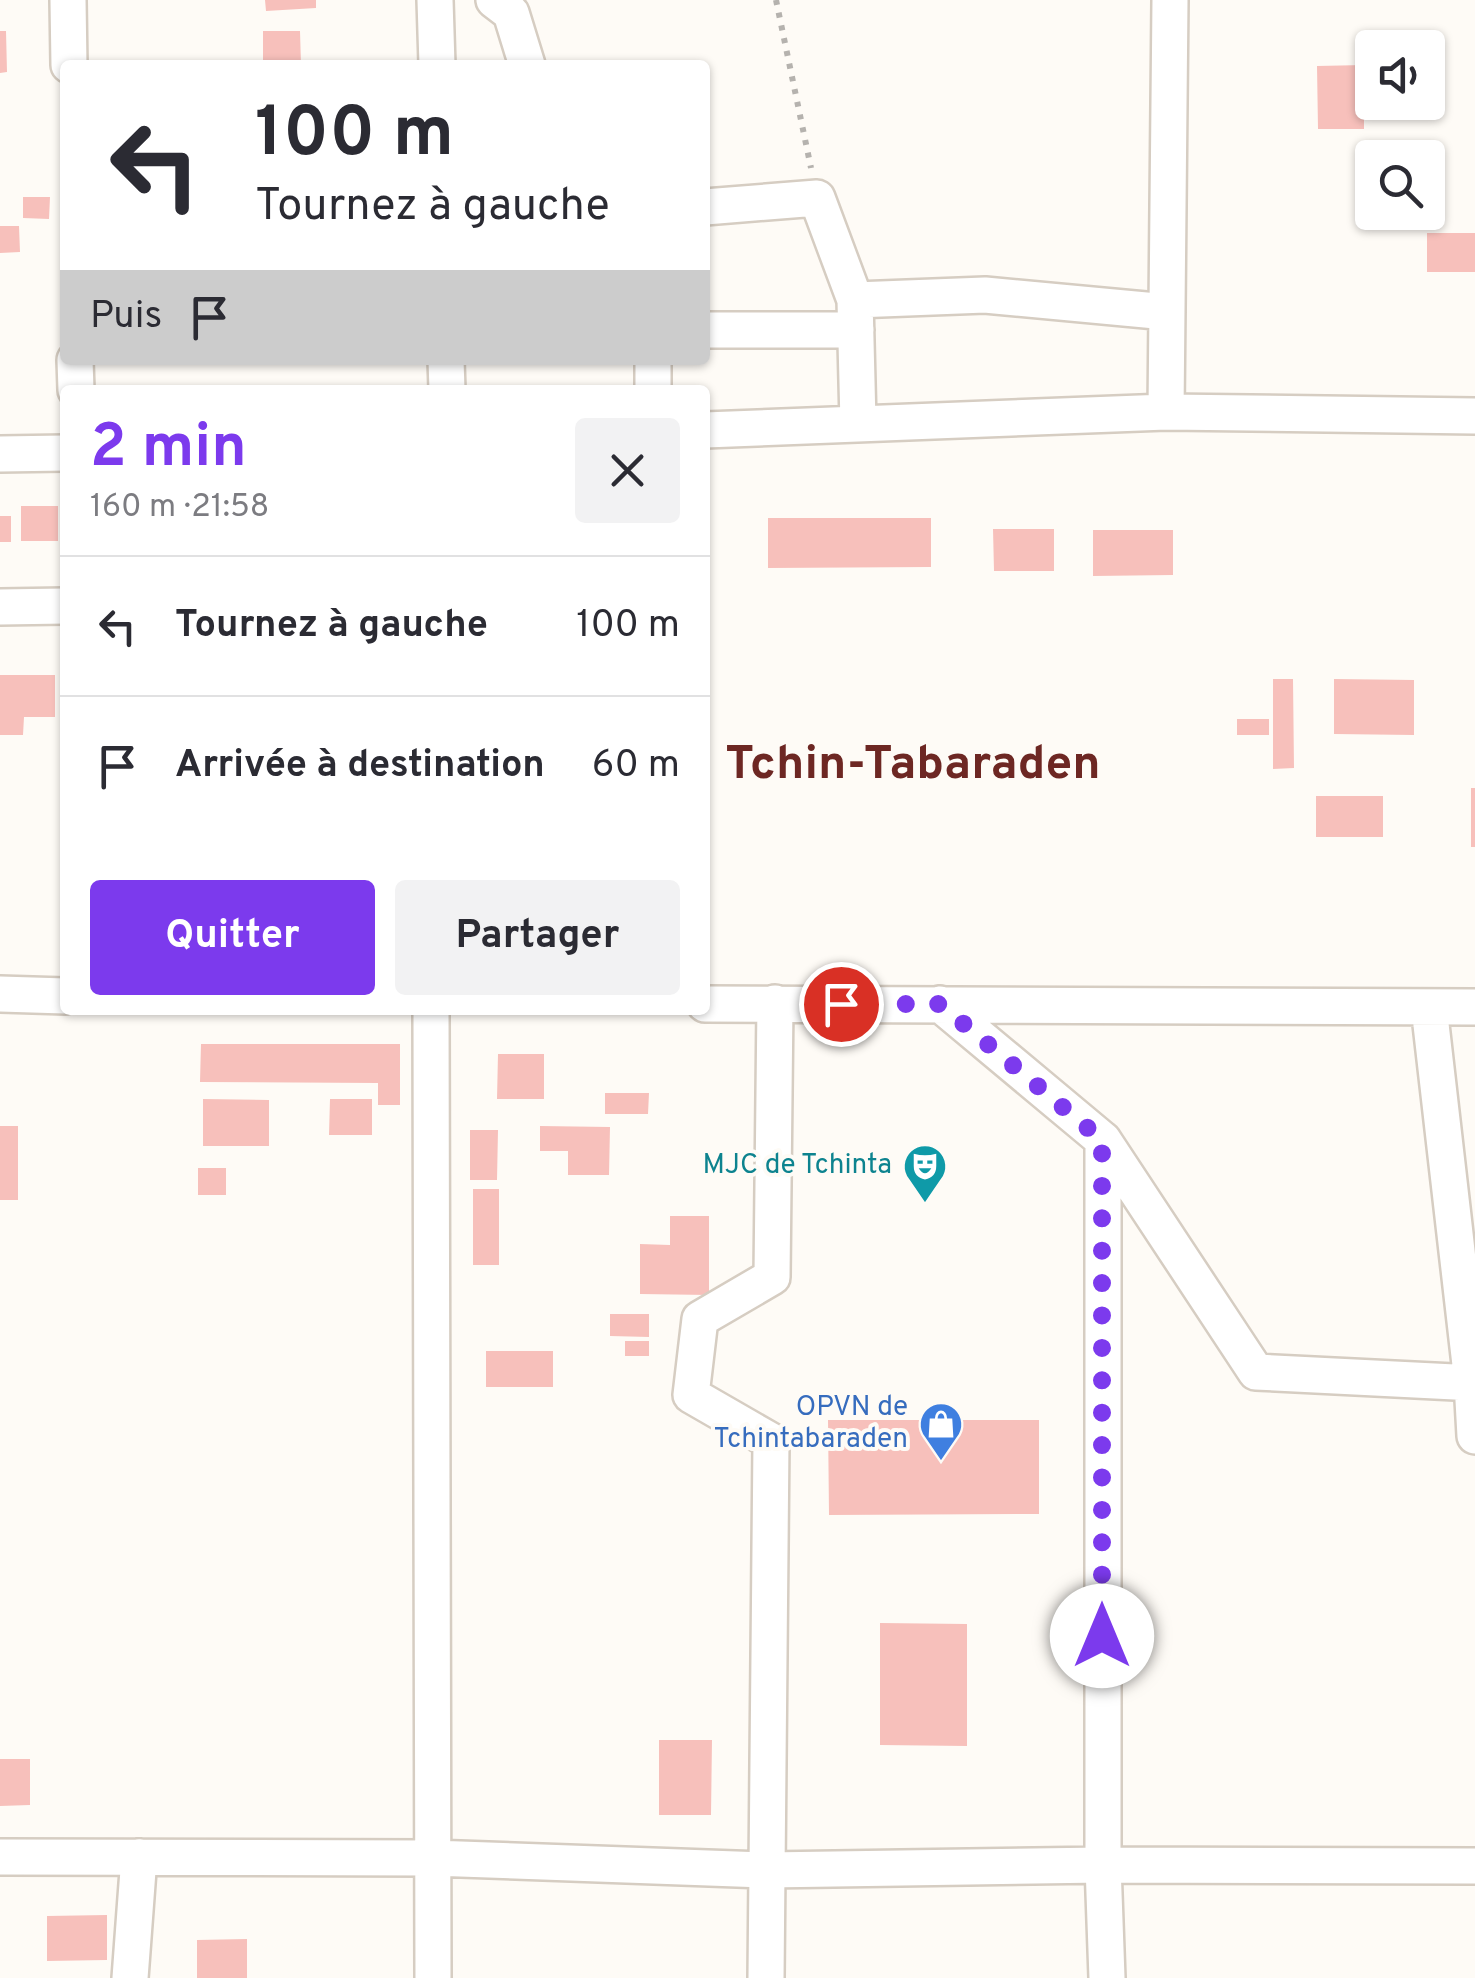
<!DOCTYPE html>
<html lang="fr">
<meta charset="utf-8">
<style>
:root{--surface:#fff;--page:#f2f2f3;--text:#2b2b33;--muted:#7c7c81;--line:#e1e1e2;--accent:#7c3aed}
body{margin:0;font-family:Overpass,sans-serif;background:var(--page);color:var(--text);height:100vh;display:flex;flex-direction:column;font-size:38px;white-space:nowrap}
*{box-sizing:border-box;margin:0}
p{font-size:32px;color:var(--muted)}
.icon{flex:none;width:55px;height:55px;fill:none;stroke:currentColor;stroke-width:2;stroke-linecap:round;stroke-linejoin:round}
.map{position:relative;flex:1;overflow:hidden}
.panel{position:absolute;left:60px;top:385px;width:650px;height:630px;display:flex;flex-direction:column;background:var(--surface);border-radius:10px;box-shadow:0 2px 8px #0004}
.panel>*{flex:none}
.hud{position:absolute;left:60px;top:60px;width:650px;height:305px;border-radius:10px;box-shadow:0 2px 8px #0004;background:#fff;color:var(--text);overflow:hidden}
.controls{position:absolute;left:1355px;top:30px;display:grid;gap:20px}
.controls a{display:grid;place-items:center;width:90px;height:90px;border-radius:10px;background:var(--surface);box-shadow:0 2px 8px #0004;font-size:50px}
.pin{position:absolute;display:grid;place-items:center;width:85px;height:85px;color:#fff;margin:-42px;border:5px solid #fff;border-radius:50%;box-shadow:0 2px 10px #0007}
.me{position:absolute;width:110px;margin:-55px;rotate:0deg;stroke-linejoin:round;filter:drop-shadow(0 0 8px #0008)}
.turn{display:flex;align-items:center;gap:35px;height:210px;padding:0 30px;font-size:45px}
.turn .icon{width:130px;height:130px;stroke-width:2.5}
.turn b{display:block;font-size:70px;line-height:85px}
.then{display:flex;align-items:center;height:95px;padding:0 30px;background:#0003;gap:20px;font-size:38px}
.round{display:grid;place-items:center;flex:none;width:105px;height:105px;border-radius:10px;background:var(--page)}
.head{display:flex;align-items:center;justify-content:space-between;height:170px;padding:0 30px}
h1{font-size:60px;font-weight:700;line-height:75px;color:var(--accent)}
.cta{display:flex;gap:20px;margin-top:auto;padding:20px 30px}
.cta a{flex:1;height:115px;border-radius:10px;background:var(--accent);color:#fff;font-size:40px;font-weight:700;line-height:115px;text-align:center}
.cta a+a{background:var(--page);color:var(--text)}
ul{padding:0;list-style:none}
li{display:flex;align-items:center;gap:30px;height:140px;padding:0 30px;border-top:2px solid var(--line)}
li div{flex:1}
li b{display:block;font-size:38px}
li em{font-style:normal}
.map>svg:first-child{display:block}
.building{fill:#f7c0bb}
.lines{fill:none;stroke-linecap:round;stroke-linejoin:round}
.minor-casing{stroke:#d6cdc2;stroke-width:40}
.path{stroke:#b5b2ae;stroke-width:6;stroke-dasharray:5 8;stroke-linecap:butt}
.minor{stroke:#fff;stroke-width:35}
.route{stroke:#7c3aed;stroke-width:18;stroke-dasharray:0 32.4}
.labels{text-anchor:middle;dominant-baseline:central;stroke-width:8;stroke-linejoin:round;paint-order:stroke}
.culture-label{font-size:28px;fill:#0d838f;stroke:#fefbf6;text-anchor:end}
.shop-label{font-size:28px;fill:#366cbe;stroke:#fefbf6;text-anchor:end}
.town-label{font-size:48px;font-weight:bold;fill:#6d2723;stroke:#fefbf6}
</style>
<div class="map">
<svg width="1475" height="1978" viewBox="0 0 1475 1978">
<rect width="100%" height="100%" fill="#fefbf6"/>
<path class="building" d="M265 0H316V8L266 11Z
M0 31H6L7 72 0 73Z
M263 31H300L301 65H263Z
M1364 65V129H1318L1317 66Z
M23 197H50L49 219 23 218Z
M0 226H19L20 252 0 253Z
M1427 233H1475V272H1427Z
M21 506H58V541H21Z
M0 516H11V542H0Z
M768 518H931V567L768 568Z
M993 529H1054V571H994Z
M1093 530H1173V575L1093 576Z
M0 675H55V717H24L23 735H0Z
M1273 679H1293L1294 768 1273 769Z
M1334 679 1414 680V735L1334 734Z
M1237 719H1269V735H1237Z
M1471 788H1475V847H1471Z
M1316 796H1383V837H1316Z
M201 1044H400V1105H378V1083L200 1082Z
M498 1054H544V1099H497Z
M605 1093H649L648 1114H605Z
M203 1099 269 1100V1146H203Z
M330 1099H372V1135H329Z
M0 1126H18V1200H0Z
M540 1126 610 1127 609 1175H568V1151H540Z
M470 1130H498L497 1180H470Z
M198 1168H226V1195H198Z
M473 1189H499V1265H473Z
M670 1216H709V1295L640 1294V1244L670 1245Z
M610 1314H649V1337L610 1336Z
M625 1341H649V1356H625Z
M486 1351H553V1387H486Z
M828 1420H1039V1514L829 1515Z
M880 1623 967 1624V1746L880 1745Z
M659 1740H712L711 1815H659Z
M0 1759H30V1805L0 1806Z
M107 1915V1960L47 1961V1916Z
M247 1939V1978H197V1940Z"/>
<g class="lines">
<g class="minor-casing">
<path id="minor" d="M68 0 69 65
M435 0 437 65
M494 0 511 13 527 65
M705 207 817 198 855 300 858 423
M855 300 985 295 1167 312
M705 330H856
M75 360 76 390
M446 360 447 390
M653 360V390
M1166 412 1170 0
M705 430 1166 412 1475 416
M0 454 65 453
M0 607 65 606
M0 994 65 996
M705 1004 1475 1007
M940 1004 1103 1140 1256 1372 1475 1383
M1429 1007 1472 1382 1475 1436
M431 1010 433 1978
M1103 1140V1865L1107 1978
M0 1857 432 1858 767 1870 1103 1865 1475 1866
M130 1978 139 1857
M766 1978 771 1441 691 1395 700 1319 772 1277 775 1003"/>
</g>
<path class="path" d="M776 0 811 168"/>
<use href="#minor" class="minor"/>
</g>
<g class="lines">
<path class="route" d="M841 1004H940L1102 1140V1636"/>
</g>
<defs>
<g id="theatre-pin" transform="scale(2.25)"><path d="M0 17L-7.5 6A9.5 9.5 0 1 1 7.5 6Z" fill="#0f9aa8" stroke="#fefbf6"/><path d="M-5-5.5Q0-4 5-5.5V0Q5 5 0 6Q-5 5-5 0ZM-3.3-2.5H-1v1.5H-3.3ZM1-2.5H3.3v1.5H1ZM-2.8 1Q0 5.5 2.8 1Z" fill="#fff"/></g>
<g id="shop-pin" transform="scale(2.25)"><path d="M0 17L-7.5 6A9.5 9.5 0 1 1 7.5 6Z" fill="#3f7fe0" stroke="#fefbf6"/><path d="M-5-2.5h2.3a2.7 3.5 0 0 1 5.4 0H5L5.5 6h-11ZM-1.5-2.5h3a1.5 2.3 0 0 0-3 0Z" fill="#fff"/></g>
</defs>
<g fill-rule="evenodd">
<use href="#theatre-pin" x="925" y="1166"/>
<use href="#shop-pin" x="941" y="1424"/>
</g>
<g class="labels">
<g class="culture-label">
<text x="892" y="1166">MJC de Tchinta</text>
</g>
<g class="shop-label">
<text x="908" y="1408">OPVN de<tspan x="908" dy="32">Tchintabaraden</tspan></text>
</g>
<g class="town-label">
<text x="913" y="766">Tchin-Tabaraden</text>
</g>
</g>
</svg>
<div class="controls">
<a><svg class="icon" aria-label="sound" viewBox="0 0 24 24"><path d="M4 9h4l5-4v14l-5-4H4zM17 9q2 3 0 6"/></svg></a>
<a><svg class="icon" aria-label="search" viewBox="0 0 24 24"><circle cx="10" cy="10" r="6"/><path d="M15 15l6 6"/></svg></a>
</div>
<div class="pin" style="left:841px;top:1004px;background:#d93025"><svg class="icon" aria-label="arrive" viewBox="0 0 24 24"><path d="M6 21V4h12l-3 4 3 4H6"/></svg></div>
<svg class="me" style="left:1102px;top:1636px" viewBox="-20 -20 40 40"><circle r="19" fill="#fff"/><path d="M0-13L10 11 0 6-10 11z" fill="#7c3aed"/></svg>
<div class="hud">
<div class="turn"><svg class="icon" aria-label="left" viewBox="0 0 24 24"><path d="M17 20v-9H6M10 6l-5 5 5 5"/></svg><div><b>100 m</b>Tournez à gauche</div></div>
<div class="then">Puis<svg class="icon" aria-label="arrive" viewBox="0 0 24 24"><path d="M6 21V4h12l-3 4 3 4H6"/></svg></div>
</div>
<section class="panel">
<div class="head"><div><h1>2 min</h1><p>160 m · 21:58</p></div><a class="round"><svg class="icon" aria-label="close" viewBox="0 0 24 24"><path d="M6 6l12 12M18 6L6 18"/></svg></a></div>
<ul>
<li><svg class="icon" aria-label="left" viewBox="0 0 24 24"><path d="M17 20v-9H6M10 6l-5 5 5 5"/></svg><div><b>Tournez à gauche</b></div><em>100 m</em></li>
<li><svg class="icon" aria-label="arrive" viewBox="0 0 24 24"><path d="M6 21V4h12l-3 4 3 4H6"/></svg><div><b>Arrivée à destination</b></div><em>60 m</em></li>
</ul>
<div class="cta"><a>Quitter</a><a>Partager</a></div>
</section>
</div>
